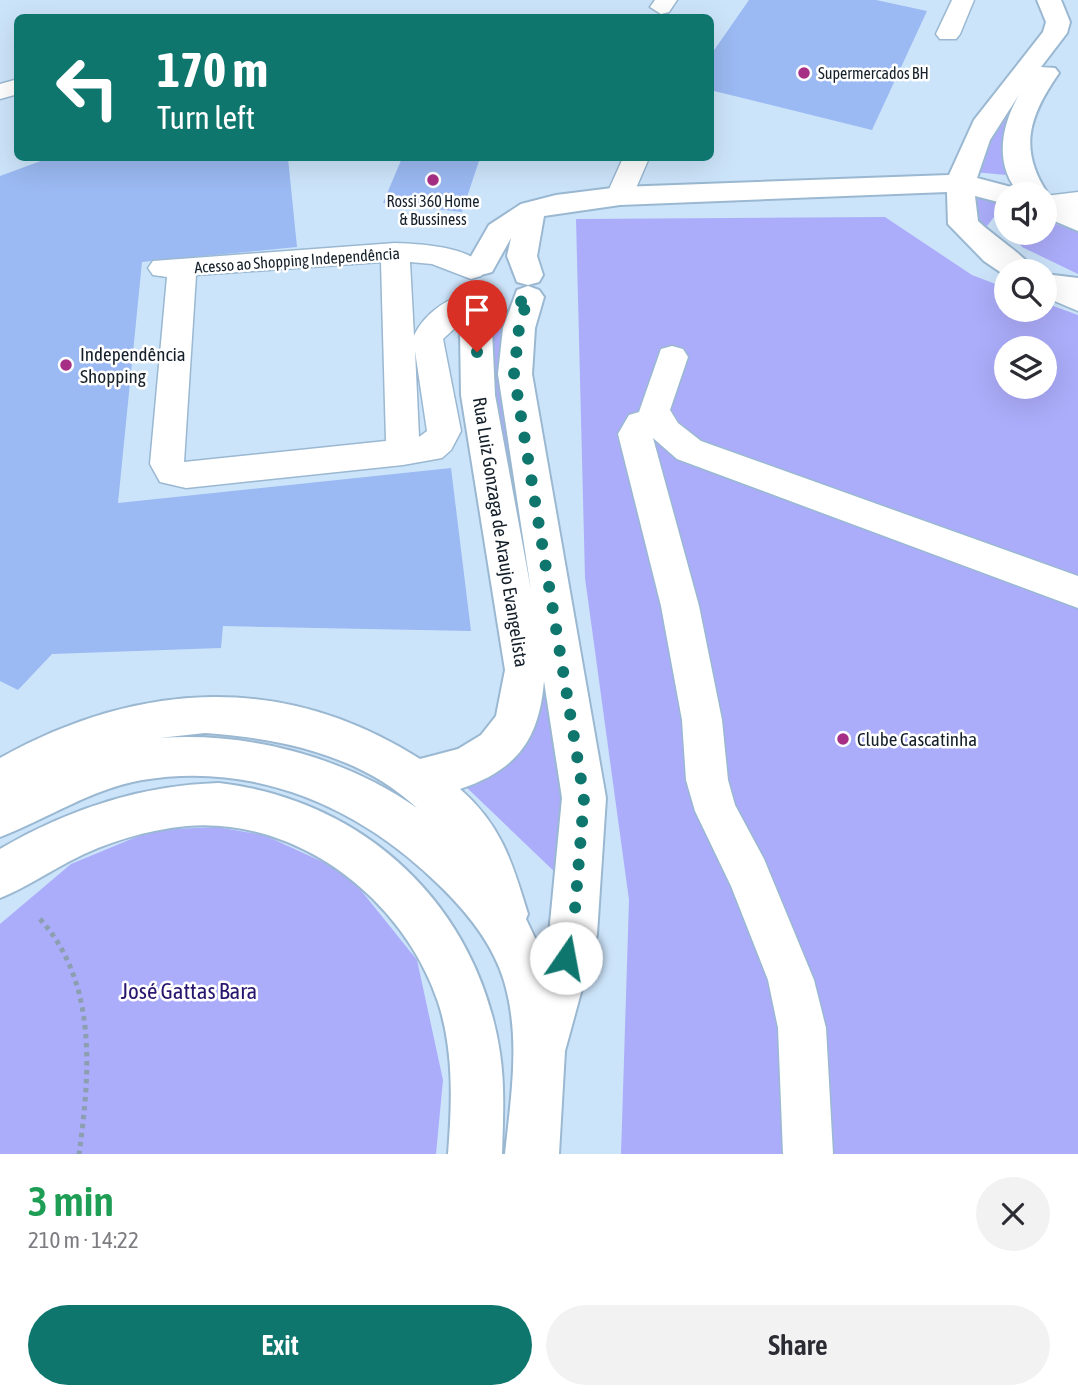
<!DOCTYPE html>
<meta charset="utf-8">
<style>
:root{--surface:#fff;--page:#f2f2f3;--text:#2b2b33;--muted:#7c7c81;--accent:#0f766e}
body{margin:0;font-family:"Asap Condensed",sans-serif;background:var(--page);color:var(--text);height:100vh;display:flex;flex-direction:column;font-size:26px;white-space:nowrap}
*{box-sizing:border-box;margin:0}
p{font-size:23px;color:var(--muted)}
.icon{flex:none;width:38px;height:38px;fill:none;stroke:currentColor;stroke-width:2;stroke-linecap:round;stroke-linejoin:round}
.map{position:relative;height:1154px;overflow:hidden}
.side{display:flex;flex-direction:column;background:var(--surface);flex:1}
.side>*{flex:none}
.top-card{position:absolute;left:14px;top:14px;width:700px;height:147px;border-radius:10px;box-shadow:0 7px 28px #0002;background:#0f766e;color:#fff;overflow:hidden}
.fabs{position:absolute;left:994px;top:182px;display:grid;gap:14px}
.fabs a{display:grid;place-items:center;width:63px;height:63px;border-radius:50%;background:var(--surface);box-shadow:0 7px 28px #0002;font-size:35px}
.pin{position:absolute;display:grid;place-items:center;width:60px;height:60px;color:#fff;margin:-72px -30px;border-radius:50% 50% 50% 0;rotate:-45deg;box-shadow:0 0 7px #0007}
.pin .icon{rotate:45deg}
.me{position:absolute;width:77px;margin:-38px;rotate:12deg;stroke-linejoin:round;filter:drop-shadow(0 0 5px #0008)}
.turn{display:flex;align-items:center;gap:24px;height:147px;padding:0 28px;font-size:32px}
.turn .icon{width:91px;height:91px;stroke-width:2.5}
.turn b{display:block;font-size:49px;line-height:60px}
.round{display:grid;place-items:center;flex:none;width:74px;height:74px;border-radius:37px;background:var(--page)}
.summary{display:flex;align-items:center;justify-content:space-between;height:119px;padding:0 28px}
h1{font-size:42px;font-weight:600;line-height:52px;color:#1e9e55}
.button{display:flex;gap:14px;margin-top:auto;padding:14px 28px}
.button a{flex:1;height:80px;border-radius:42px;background:var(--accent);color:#fff;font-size:28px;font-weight:600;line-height:80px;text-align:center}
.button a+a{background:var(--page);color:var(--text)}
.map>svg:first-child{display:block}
.green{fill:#acadfa;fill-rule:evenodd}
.building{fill:#9bb9f2}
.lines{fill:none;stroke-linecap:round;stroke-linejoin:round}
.minor-casing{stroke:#9ab8d1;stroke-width:3}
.major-casing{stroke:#9ab8d1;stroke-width:4}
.path{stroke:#8b9fb0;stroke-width:5;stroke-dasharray:4.5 4.5;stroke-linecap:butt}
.minor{fill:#fff;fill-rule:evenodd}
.major{fill:#fff;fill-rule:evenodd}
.route{stroke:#0f766e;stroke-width:12;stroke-dasharray:0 21.6}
.poi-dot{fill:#a72e85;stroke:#fff;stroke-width:2.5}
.labels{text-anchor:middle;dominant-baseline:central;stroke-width:5;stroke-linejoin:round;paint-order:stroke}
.far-poi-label{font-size:16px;fill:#15202a;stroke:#fff;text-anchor:start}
.far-street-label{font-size:16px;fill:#15202a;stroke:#fff}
.poi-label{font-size:19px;fill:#15202a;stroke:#fff;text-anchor:start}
.street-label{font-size:19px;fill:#15202a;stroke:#fff}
.near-park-label{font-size:23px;fill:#29176f;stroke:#fff}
</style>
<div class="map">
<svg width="1078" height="1154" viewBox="0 0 1078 1154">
<rect width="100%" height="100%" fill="#cce4fa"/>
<path class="green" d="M1013 108C1007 130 999 152 1006 175L974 172 981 155Z
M970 193 1005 203 983 231 979 226Z
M885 217 972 275 1006 288V310H1045V303L1078 315V1154H621L629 900 585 578 576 219ZM1006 348H1045V387H1006Z
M1045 220 1078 232V274L1022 247 1011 233H1045Z
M488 327 505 329 573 794 559 876 463 784 510 753Z
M216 827 264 835 347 873 417 960 443 1080 436 1154H0V924L71 864 153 830Z"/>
<path class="building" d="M749 0H876L927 11 872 130 710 90V56Z
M49 158H288L297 247 142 262 118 503 451 468 471 631 223 626 221 648 52 654 18 690 0 681V176Z
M402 158H480L462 212 383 203Z"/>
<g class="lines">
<g class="minor-casing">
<path id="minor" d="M655 0H677L669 12 661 14 650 7Z
M952 0H974L960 34 956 39H940L936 34Z
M18 79V94L0 99V84Z
M623 158H649L630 202 620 204 610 202 606 196Z
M1078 192V210L1045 214V196Z
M395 243C419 244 471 246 486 269L481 276 471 279 432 264 410 262 414 336C423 315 453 290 477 297L481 304 443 339 461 431 451 450 442 458 403 465 186 488 160 482 150 464 167 277 153 275 148 268 153 261ZM381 262 386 441 184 462 196 275ZM415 351 427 431 419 437Z
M1045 275 1078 289V311L1045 297Z
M672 346 683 349 688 357 670 410 678 423 701 441 1078 576V608L677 459 653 438 699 606 722 720 728 780 735 805 764 859 814 980 826 1028 833 1154H783L778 1028 768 980 731 886 695 811 686 780 682 720 661 606 618 434 629 415 639 412 661 349Z"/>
</g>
<g class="major-casing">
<path id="major" d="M1037 0H1061L1070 22 1067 33 1041 67 1055 68 1059 73C1029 116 1018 149 1048 194L1047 196 1078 210V231L1045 217V194H1006V204L975 196 978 221C991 234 1028 258 1035 271H1006V276L984 261 948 224 947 192 620 205 544 216 537 256 543 275 539 282 528 285 517 282 507 256 511 238 492 272 481 275 470 272 466 265 489 225 521 204 556 195 620 187 949 175 974 120 1043 32 1046 22ZM1020 93C1003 122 994 159 1015 188L977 178 990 140Z
M1045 274 1078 278V298L1045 294Z
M528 286 539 290 544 297 535 328 532 374 606 798 597 934 565 1051 559 1154H505C511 1096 521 1038 504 981 493 944 467 912 439 885 360 807 255 761 142 780 91 789 47 819 0 837V758C138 681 284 672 420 759L458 749 481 735 496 716 505 670 461 395 460 331 450 304 455 296 466 293 477 296 492 331 495 395 531 590 498 374 503 328 517 290ZM544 681 562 798 549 934 543 955 526 919 528 914C512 862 502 826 460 789 516 770 539 741 544 681ZM205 733C280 738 360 755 417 808 342 756 249 732 159 738Z
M219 783C365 800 478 906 500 1053 505 1087 503 1120 502 1154H448C452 1103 454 1051 438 1002 403 898 297 817 187 826 147 830 106 842 70 861 47 873 25 888 0 898V849C67 810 141 785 219 783Z"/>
</g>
<path class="path" d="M40 919C98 983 90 1074 79 1154"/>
<use href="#minor" class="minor"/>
<use href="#major" class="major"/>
</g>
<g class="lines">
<path class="route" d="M477 352 476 331 466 304C490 316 507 312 528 297L519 328 514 374 584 798 573 934 566 958"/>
</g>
<g class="poi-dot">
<circle cx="804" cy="73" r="7"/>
<circle cx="433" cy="180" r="7"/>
<circle cx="66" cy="365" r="7"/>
<circle cx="843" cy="739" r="7"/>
</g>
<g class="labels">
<g class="far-poi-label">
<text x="818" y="73">Supermercados BH</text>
<text x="433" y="201" text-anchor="middle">Rossi 360 Home<tspan x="433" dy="18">&amp; Bussiness</tspan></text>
</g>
<g class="far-street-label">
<text transform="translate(297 260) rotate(-4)">Acesso ao Shopping Independência</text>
</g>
<g class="poi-label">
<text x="80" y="354">Independência<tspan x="80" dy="22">Shopping</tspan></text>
<text x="857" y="739">Clube Cascatinha</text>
</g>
<g class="street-label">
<text transform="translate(501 532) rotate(81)">Rua Luiz Gonzaga de Araujo Evangelista</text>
</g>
<g class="near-park-label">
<text x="189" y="991">José Gattas Bara</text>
</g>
</g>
</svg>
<div class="fabs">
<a><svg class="icon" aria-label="sound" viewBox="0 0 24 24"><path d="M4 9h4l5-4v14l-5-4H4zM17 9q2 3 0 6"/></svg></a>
<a><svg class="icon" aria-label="search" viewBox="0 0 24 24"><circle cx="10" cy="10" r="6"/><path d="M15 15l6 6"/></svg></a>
<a><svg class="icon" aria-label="layers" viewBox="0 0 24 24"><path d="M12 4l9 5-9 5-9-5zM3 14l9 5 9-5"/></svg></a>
</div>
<div class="pin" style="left:477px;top:352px;background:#d93025"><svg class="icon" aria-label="arrive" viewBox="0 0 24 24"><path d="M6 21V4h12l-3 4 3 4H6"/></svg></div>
<svg class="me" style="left:566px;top:958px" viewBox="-20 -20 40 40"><circle r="19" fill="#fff"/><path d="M0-13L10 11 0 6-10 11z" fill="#0f766e"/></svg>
<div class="top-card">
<div class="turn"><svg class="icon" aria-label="left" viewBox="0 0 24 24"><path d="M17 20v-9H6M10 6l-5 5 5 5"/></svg><div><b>170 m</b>Turn left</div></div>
</div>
</div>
<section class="side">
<div class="summary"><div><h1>3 min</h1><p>210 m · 14:22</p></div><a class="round"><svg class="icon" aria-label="close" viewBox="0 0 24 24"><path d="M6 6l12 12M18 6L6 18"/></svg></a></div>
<div class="button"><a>Exit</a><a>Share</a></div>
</section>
